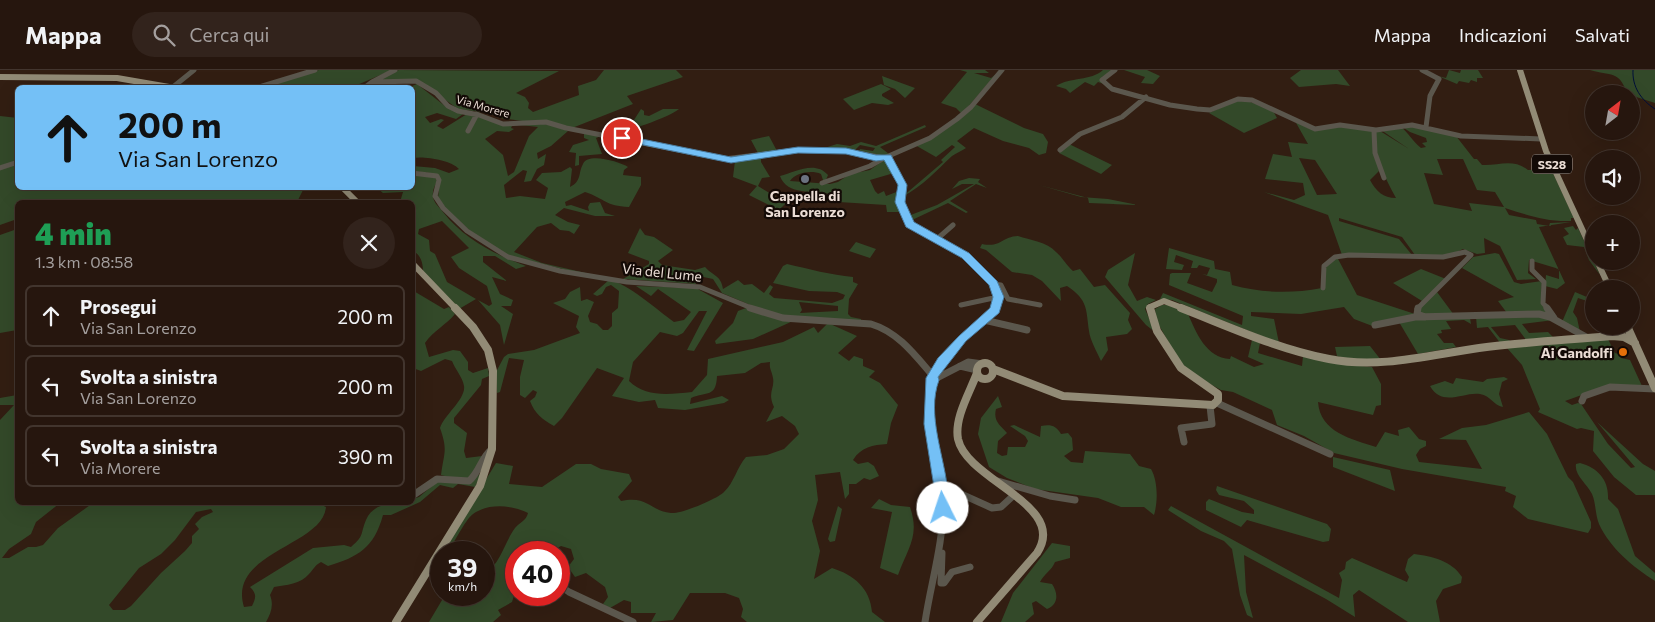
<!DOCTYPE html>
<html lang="it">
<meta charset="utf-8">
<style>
:root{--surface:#26160e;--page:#32231c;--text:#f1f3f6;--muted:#a49f9e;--line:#42352e}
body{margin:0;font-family:Commissioner,sans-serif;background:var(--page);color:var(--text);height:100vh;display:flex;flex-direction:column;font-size:19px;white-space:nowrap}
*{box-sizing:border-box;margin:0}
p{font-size:16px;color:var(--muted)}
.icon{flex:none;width:28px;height:28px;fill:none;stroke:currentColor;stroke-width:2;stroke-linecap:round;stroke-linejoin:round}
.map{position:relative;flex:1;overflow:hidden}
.side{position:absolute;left:15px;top:130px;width:400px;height:305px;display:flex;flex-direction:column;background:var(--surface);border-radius:8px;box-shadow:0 5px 20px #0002,0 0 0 1px var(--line)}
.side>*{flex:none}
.hud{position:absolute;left:15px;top:15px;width:400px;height:105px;border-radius:8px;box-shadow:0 5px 20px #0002,0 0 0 1px var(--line);background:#74c0f6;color:#111;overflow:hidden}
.needle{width:32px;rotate:31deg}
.controls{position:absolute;left:1585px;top:15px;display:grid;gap:10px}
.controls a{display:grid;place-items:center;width:55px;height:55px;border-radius:50%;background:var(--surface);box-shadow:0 5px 20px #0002,0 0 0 1px var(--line);font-size:25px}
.speed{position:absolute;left:430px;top:471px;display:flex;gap:10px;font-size:25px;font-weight:700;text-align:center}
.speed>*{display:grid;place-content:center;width:65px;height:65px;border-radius:50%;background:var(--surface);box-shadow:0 5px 20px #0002,0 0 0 1px var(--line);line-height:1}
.speed small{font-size:12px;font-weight:400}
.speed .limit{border:8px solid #d22;background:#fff;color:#111}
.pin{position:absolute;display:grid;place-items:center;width:42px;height:42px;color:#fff;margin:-21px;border:2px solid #fff;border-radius:50%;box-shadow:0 1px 5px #0007}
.me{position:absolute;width:55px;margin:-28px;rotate:356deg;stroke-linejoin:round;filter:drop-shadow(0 0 4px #0008)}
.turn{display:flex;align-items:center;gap:18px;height:105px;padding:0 20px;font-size:22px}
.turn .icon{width:65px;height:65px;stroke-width:2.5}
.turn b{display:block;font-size:35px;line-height:42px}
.round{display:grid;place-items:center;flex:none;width:52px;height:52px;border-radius:26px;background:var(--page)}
.headline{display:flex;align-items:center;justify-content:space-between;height:85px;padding:0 20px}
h1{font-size:30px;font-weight:800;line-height:38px;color:#1e9e55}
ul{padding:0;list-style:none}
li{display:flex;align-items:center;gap:15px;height:62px;margin:0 10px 8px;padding:0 10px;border:2px solid var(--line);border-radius:8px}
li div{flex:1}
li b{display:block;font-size:19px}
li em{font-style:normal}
header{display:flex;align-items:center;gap:30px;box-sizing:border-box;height:70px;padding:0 25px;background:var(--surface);border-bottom:1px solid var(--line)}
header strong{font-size:24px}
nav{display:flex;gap:28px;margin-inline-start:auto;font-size:18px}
.search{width:350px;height:45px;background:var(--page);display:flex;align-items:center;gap:12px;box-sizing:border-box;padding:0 18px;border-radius:28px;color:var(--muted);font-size:19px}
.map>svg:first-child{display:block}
.green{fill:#334929;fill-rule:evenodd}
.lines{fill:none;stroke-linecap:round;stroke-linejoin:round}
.stream{stroke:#000e39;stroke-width:1}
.minor-far1{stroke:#5b574d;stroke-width:5}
.minor{stroke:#5b574d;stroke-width:7}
.major-far1{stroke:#928b76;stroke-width:6}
.major{stroke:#928b76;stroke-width:8}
.route{fill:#74c0f6;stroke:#4b7da0}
.worship-dot{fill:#6b7280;stroke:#130a06;stroke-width:2}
.food-dot{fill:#e8710a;stroke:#130a06;stroke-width:2}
.labels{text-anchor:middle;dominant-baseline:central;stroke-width:4.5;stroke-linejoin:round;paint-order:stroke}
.far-street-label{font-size:11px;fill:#ebddd5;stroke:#130a06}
.shield{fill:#130a06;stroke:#aa9e97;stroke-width:1}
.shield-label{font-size:12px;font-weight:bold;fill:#ebddd5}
.poi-label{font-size:14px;font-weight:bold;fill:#ebddd5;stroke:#130a06}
.street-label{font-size:14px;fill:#ebddd5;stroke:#130a06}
</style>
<header>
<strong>Mappa</strong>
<div class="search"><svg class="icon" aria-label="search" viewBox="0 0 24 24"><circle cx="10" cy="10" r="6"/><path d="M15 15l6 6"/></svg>Cerca qui</div>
<nav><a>Mappa</a><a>Indicazioni</a><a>Salvati</a></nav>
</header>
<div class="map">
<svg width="1655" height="552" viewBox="0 0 1655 552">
<rect width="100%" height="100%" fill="#321e12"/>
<path class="green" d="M319 0H392L357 15H334L333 18H260Z
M399 0 559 1 516 23 525 27 529 33 528 38 533 42 579 25 578 16 596 10 604 0H676L683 7 627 26 633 34 572 58 500 48 489 43 458 39 418 10 382 12 377 9Z
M960 0H985L989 3H974L991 8 996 4 962 44 956 38 941 33 967 2Z
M1103 0H1113L1102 7 1104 14 1098 12 1094 16 1085 12 1070 23 1066 19 1056 16C1070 7 1091 11 1103 0Z
M1124 0H1147L1160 6 1153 14 1141 13 1145 7Z
M1301 0H1338L1350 16 1336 14 1299 17 1290 8Z
M1449 0 1460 3 1461 0H1478L1483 8H1477V12L1471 10 1469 13 1459 11 1457 14 1438 6 1446 8Z
M1590 0H1655V33L1627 24C1620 0 1610 6 1590 0Z
M882 6 915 18 905 28 895 19 884 15Z
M417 14 445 36 463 44 456 49 437 43 425 47 430 53 441 49 444 50 437 56 443 59 467 44 512 56 511 58 514 59 509 62 497 61 485 69 503 85 508 106 514 102 529 66 538 57 520 55 545 53 568 61 551 76 537 83 538 89 546 84 544 95 537 99 531 111 524 112 527 101 523 100 504 115 506 128 520 126 545 129 548 118 536 110 542 103 561 102 570 97 572 99 570 117C582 111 578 103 583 94 588 82 620 92 628 97L624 100 623 105 641 107V115L629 137C605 136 606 129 585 122L565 132 566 136 571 135 589 141 588 137 590 133 600 132 605 143 615 146H595L564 138 555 145 568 152 580 155 574 164 569 161 560 160 551 153 537 157 514 182 542 193 599 206 575 202 510 186 477 167 445 138 438 128 440 107 430 103 413 101V96L435 98 449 103 459 99C451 90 424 86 413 88L412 18H407Z
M881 14 891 19 882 24V26L894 33 888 35 872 33 854 40 843 29Z
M1244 30 1272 39 1277 48 1244 63 1209 43 1236 31Z
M975 34 1024 58 1043 64 1048 72 1046 83 1039 85 1029 78 1003 71 974 58 957 71 966 78C962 81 956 83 952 86 935 102 924 115 902 127L943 92 941 90 955 77 952 75 936 87 915 75 931 68Z
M641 39 644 41V45L649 46 663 39H679C670 47 617 66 606 64L632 53Z
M0 46 18 48 17 91 0 96Z
M1295 51 1308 58 1336 56 1373 61 1379 101 1370 110C1376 121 1383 128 1396 128 1384 106 1374 86 1375 61H1380L1409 79 1381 60 1400 56C1409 63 1412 71 1421 78L1426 77 1422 73 1427 72 1426 68 1410 62 1401 56 1409 55 1456 66 1474 89H1477L1482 95C1498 96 1513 88 1528 100L1551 99 1574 148H1571V151C1546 152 1527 145 1505 138L1509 145 1536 150 1537 154 1549 156 1550 153 1571 152 1539 157 1565 213 1557 219 1545 216 1546 205 1559 209V199L1529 190 1528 203 1536 209 1517 210 1500 176 1484 168 1485 183 1477 184 1463 179 1450 185H1415L1402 167 1339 148V151L1399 169 1412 185H1342L1328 145 1264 122 1294 130 1305 125 1303 113 1265 109 1273 84 1292 87 1288 72 1308 74ZM1299 88 1315 90 1337 124 1317 125ZM1437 89H1463L1477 120 1495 122 1504 137 1469 133 1472 141 1434 134 1424 103 1443 105Z
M925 55 926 57 880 77 889 84 883 86 859 82 860 79 873 81 875 78 860 75 855 80H818L837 74 850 76 861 72 876 76Z
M584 63 601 66 596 68 602 84 579 86V95L575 96 576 83 569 82 573 75 589 70 584 68Z
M769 66 777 81 759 85 751 70Z
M1067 73 1112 95 1101 104 1059 83Z
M761 87V92L770 107 762 108 758 116 786 133 779 140 749 125 757 116 733 107 735 91Z
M884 90H887L894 103 870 110 875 121 878 124 884 121 886 126 899 121 896 131 901 142H887L886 135 823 131 829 124C814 120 787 126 780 106 795 102 815 90 828 105L826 110H823L821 104C812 100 796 102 790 111L830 114 838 112 850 104 870 100Z
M17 93 18 118H304L297 132H18L17 149 0 155V99Z
M413 104 435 107 437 111C435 116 432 120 433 126 433 132 439 137 443 142 464 169 494 184 526 196L516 199 495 186H483V192L507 211 492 207 500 224 513 230 511 236H501L513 244 504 275 500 255 478 230 489 236 492 234 487 216 459 198 451 187 469 178 442 151 419 159 418 164 429 170 430 181 435 184 447 212 476 229 459 239 423 202C423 193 421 185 413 181L412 132H400L403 122 383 123 377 118H412Z
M969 108 980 109 978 112 987 118 976 114 950 131 968 142 966 143 948 133 910 151 908 146 937 135 974 114H962L952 119 959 111Z
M1039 115 1081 127 1108 129 1138 135 1089 133 1088 128Z
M1573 156 1576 160 1578 158 1600 205 1589 190 1584 177 1567 175 1563 167 1569 164 1564 158Z
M640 158 645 165 654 167 673 180 658 191 662 195 695 200 705 197C713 206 721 205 723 219L738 210 744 215 752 214 764 223 770 215 773 217 769 224 774 228 832 233 843 229 845 225 837 222 809 221 773 213 783 196 787 194C809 199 831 205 853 207V212L858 214 849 229 848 244 851 247 861 249V252L789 247 760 239 722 223 713 209 694 205 696 214 623 209 649 194V191L628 183ZM799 232 838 236V241L800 243 802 240Z
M17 159V260L0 263V165Z
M1018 166C1030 170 1047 172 1056 182 1063 188 1066 195 1073 201L1080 199 1094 217 1105 215 1130 243 1128 250 1132 259 1127 264 1106 267 1108 280 1101 291C1097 282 1090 270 1089 261 1086 239 1088 230 1067 216L1060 218 1061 231 1042 211 1032 205 1012 202 986 180 980 178 982 174C1002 178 1000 167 1018 166Z
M856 172 876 179 870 188 849 181Z
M1169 178 1214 191 1215 199 1230 202 1232 215C1262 223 1290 224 1322 218L1325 196 1337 187 1357 225 1415 244 1375 257 1354 249 1344 237 1301 244 1251 242V246L1274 249 1279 273 1172 230 1160 229 1163 223 1242 255 1243 246 1169 215 1170 204 1172 203H1191L1187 213 1212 222 1217 212V209L1202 204 1207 205 1210 198 1199 195 1197 198H1191L1193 191 1176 185 1174 192 1184 195 1182 200 1166 199Z
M1135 183 1128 215 1137 231 1147 227 1156 230 1148 234 1145 239 1155 262 1146 255 1105 207 1108 200Z
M1495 183 1499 184 1514 212 1521 214 1542 211 1541 231 1547 242 1507 243 1498 231 1514 227 1462 198 1473 187Z
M1421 199 1446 209 1422 231 1393 213Z
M609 210C628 213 657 240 674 252L684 250 691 242 658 219 651 226 636 216 696 218 723 233 694 281 687 280 707 241H699L683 263 677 266 660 262 633 292 629 311C646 328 670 324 692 322L707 305 708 289 783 272 814 257 818 263 828 253 857 266 838 283 849 291 854 286 863 289V296L875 301 869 307 880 313 898 335 891 353 887 374C873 375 861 377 853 390L858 394 868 392 874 396 879 406 870 410 864 408 856 414H849V424L845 429 840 402 815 405 818 430 812 451 820 481 814 509 832 498C854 505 870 518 872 542L885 552H747L741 547 743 539 739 528 725 523H690L673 550 651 552 656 543H631V532L624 530 610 538 603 534 608 527 605 517 586 503 575 507 568 497 574 489 571 479 561 476 550 482 540 480 538 482H516V519L512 532 498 540 501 545 493 552H429L445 525H484V504C501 494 504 473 515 458 520 452 526 451 528 443 513 435 488 433 473 444 464 451 455 473 447 482H442L496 393 513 396 509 414 542 417 576 394H591L601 399 629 404 632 411 618 427 621 431C648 425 650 441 671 443 682 444 717 429 724 422 734 413 737 397 746 387L767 385 784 379 799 364 795 356 782 346 766 352 774 337C767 322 775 319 773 308 772 301 769 299 770 292L761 293 745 303 717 306C716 328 707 321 691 328L690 334 722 326 729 330 724 333 685 340 658 338 655 330 639 332 612 326 624 308 597 298 562 348 554 356C542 349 535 344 530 331L535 327 537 322 533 320 525 328 520 325V307L524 290 509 288 500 322 497 323 496 302 504 287 508 284 534 280 580 263 576 257 579 246 553 233 565 229 570 222 580 217 581 231 587 229 594 232 588 246 590 252 597 254 603 260H608L612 256V243L618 238 619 221 611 215 606 217 602 224 597 226 593 224Z
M412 220 444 239 449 237 455 244C446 255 433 261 425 273L429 287 453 280 460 281 468 292V300L473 303 488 298 489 306 482 309 481 315 454 348V353L467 363 464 381 466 388 482 386 471 407 460 410 441 405C444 382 448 381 440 358 444 345 466 329 464 316 463 308 455 299 452 291L445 289 421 301 413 298Z
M1437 222 1454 245 1424 246 1418 239Z
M1575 222 1594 230V242H1586L1590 232 1578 228 1573 242 1577 248 1580 262 1562 252Z
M1162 235H1169L1188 244C1196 262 1206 288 1230 289L1231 286 1254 297 1264 294 1248 287 1252 270 1260 273 1258 283 1302 296 1303 286 1340 294 1372 297 1381 314V335L1376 336 1373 345 1318 332C1320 362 1351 369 1376 377L1385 362 1399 366 1398 360 1409 357 1419 369 1426 371V376L1420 379 1416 385 1419 392 1482 399 1466 370 1439 369 1462 358 1486 355 1529 342 1547 364 1568 407 1573 412 1591 452V458L1588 463 1528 449 1513 437 1516 426 1505 421 1506 417 1402 399 1334 383 1304 366 1277 355 1272 340 1233 322 1221 320 1196 306 1181 294 1156 250 1155 239Z
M746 238 793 251 753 269 716 274 715 271 733 253 738 241Z
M1536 245 1554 250 1522 254 1529 263 1548 262 1555 269 1527 271 1515 255 1491 257 1500 268 1509 270 1512 273 1501 274 1488 257 1477 258 1476 247Z
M1470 248 1471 254 1464 250 1446 251 1451 259 1441 260 1442 263 1437 264 1444 273H1453L1456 277 1418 284 1399 252 1416 249Z
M1608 269 1615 283 1619 284 1621 288 1630 290 1642 316 1604 317 1565 331 1572 335 1578 333 1581 334 1608 374 1631 398 1635 397 1597 352 1643 394 1655 401V425H1636L1614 407 1593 381 1594 361 1581 358 1577 359 1538 342 1540 339 1522 295 1507 278Z
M1370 276 1381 290H1355L1321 283 1337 286 1335 277Z
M1504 307 1508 309 1502 312 1499 324 1503 337C1493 335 1491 326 1480 324 1465 321 1442 338 1430 316L1445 311 1453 314 1456 308 1483 312 1487 309Z
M17 325 18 432 60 433 36 452 31 464 9 479 2 488H9L28 477H36L43 475 58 458 93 433 315 432 326 437C323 476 227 482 244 537L252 536C256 528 257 524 250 517L313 478 344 475 351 477C365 465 360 464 366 450 374 431 396 433 412 432L413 429 419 427 438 411 469 413 480 404 487 392 475 417 458 414 453 418 440 415 420 432 391 445H383C374 478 358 487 328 496L321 492C314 496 314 499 309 504 301 514 286 515 274 517L270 525C274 535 271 543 266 552H0V350L14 335H0V328ZM211 439 213 442 202 447 195 454 199 459 192 466V473L185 481 161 503 131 536 125 540H113L109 535 139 498 161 484 175 470 196 442Z
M998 326 1002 337 996 339C993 351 1000 355 1007 363L998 371 997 383 1002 386 1007 385 1008 377H1025L1028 371 1025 366 1010 356 1014 355 1040 367 1041 356C1050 354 1056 355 1061 364L1068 363 1072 368 1073 380 1064 386 1071 392 1083 393 1085 381 1130 384 1139 396 1151 399C1158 411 1158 432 1154 445L1144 437H1121L1098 428 1035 419 1007 408 989 397 978 364 981 348Z
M1333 387 1390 400 1395 421 1333 397Z
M1580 393C1598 398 1609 410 1608 429L1618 439 1635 486 1655 503V511C1633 497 1610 478 1599 454 1595 444 1596 433 1592 424 1587 414 1574 405 1576 394Z
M1217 416 1327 454 1331 459 1329 471 1323 472 1247 450 1241 457 1206 440V432L1209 429 1242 442 1254 444V440L1244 431 1219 425 1216 420Z
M879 429 891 435 910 437C920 466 908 478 898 505L880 498 892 442 871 438Z
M838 436 842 439 835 471 830 472 828 469Z
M1171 436 1339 528 1342 510 1339 503 1345 499 1346 492 1352 488 1407 512 1409 507 1405 500 1408 489 1414 484C1432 486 1452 491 1462 507L1461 513 1443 519 1436 531 1440 552H1408L1359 520 1353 525 1355 547 1326 529 1244 485 1246 522 1253 548 1247 545 1240 525 1232 479 1224 471 1201 461 1168 440Z
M1052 473 1070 476V488L1055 492C1052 500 1044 504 1040 512L1052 514C1058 523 1059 534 1047 539L1036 531 1032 533 1034 544 1025 552H1001L1013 523Z"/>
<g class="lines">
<path class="stream" d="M1633 0C1632 17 1641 30 1655 39"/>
<path class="minor-far1" d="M395 0 372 12 416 11 436 23 448 36 458 41 479 45 503 54 546 52 566 58 724 89 798 80 847 81 884 88 930 68 957 49 971 37 1002 0
M1115 0 1102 10 1112 19 1170 35 1197 39 1210 40 1238 29 1252 30 1315 59 1340 55 1376 60 1412 55 1461 66 1541 69
M1422 0 1439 9 1430 26 1426 57
M173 17 194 0
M256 18 315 0
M364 18 372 12
M468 61 477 44
M1374 61 1375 83 1384 108
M1060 80 1080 64 1122 47 1146 27
M887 87 902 115 900 132 910 154 966 186 993 214 998 227 995 239
M0 98 18 92
M412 103 437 106 439 110 435 126 443 138 467 161 508 187 560 201 627 212 700 217 754 239
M822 113 870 96 884 88
M937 169 953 155
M1532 191V200L1544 212 1543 233 1548 239
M993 214 1001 215 1008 229 1040 235
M1323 218 1324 196 1335 187 1349 185 1443 187 1465 182 1471 185 1417 239
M961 235 998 227"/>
<path class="minor" d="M750 238 783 248 871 254C898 262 915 285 933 306
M1418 238 1417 244 1425 247
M1547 238 1554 248
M984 250 1027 260
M1375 255 1415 247 1539 244 1550 247 1588 268
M960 296 977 300
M934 306 936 299 962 268 995 238
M937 308 968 292 983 294
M1582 331 1584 326 1610 317 1655 319
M1217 333 1330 384
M1184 372 1181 358 1212 354 1210 336
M998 411 1050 426 1075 430
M941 415 992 438 1001 437 1014 425
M412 426 437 409 469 411C480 402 481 387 492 379
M942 483 941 513H944L952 502 970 497
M559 515 569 522 633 552
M925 552C931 512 944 472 943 431 941 391 920 350 934 310"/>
<path class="major-far1" d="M1520 0 1546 81 1594 185
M0 7 117 8 175 18
M343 118 357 132
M1597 191 1610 219
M412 193 456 239
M1150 239V237L1164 231 1185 239"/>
<path class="major" d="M1181 238C1230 257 1277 279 1329 289 1380 299 1429 285 1479 278 1523 272 1568 270 1612 266L1624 267 1635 273
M1627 256 1655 318
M1612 266 1621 256
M977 301a8 8 0 1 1 16 0a8 8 0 1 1-16 0Z
M993 299 1063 326 1213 335 1218 330V324L1181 298 1157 261 1150 238
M977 303C970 322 954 348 958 369 967 411 1069 435 1037 483L977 552
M396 552 480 416 492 379 493 301 488 280 473 257 455 238"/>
</g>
<path class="route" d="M622 65 731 87 798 77 846 78 876 85H891L907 115 905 132 914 152 969 183 997 211 1004 227 999 243 966 271 938 307 939 310C926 345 945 387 948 423 949 429 950 436 947 442H938L924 354 926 308 938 288 959 266 990 238 993 227 989 215 962 188 906 157 895 132 898 115 884 90 876 91 846 84 798 83 731 93 619 70V66Z"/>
<circle class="worship-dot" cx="805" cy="109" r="5"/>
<circle class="food-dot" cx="1623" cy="282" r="5"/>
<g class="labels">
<g class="far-street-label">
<text transform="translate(483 36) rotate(16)">Via Morere</text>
</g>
<rect class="shield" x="1532" y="84.5" width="40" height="19" rx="4"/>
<g class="shield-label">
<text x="1552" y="94">SS28</text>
</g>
<g class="poi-label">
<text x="805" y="125">Cappella di<tspan x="805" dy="16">San Lorenzo</tspan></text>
<text x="1613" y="282" text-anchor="end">Ai Gandolfi</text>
</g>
<g class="street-label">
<text transform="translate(662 202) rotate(6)">Via del Lume</text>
</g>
</g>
</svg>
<div class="controls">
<a><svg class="needle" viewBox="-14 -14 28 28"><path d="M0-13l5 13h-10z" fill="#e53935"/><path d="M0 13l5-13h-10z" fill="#a49f9e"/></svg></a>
<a><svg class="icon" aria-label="sound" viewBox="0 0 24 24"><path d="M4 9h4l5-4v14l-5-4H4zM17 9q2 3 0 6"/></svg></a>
<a>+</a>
<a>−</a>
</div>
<div class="speed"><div>39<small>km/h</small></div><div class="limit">40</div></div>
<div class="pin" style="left:622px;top:68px;background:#d93025"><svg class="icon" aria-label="arrive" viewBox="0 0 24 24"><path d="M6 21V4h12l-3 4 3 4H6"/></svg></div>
<svg class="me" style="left:943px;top:438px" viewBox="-20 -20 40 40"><circle r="19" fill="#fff"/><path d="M0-13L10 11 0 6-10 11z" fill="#74c0f6"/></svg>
<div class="hud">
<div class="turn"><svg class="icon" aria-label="ahead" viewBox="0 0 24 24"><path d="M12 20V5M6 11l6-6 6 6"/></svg><div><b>200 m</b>Via San Lorenzo</div></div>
</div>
<section class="side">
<div class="headline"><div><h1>4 min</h1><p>1.3 km · 08:58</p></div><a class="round"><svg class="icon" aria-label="close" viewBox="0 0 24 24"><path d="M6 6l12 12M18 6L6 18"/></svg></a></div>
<ul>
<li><svg class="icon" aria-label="ahead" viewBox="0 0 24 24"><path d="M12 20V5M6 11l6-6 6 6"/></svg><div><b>Prosegui</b><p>Via San Lorenzo</p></div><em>200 m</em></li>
<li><svg class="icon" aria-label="left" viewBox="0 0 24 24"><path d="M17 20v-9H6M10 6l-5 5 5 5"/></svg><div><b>Svolta a sinistra</b><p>Via San Lorenzo</p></div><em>200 m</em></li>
<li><svg class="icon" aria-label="left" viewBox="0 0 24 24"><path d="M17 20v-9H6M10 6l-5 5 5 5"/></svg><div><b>Svolta a sinistra</b><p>Via Morere</p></div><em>390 m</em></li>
</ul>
</section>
</div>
